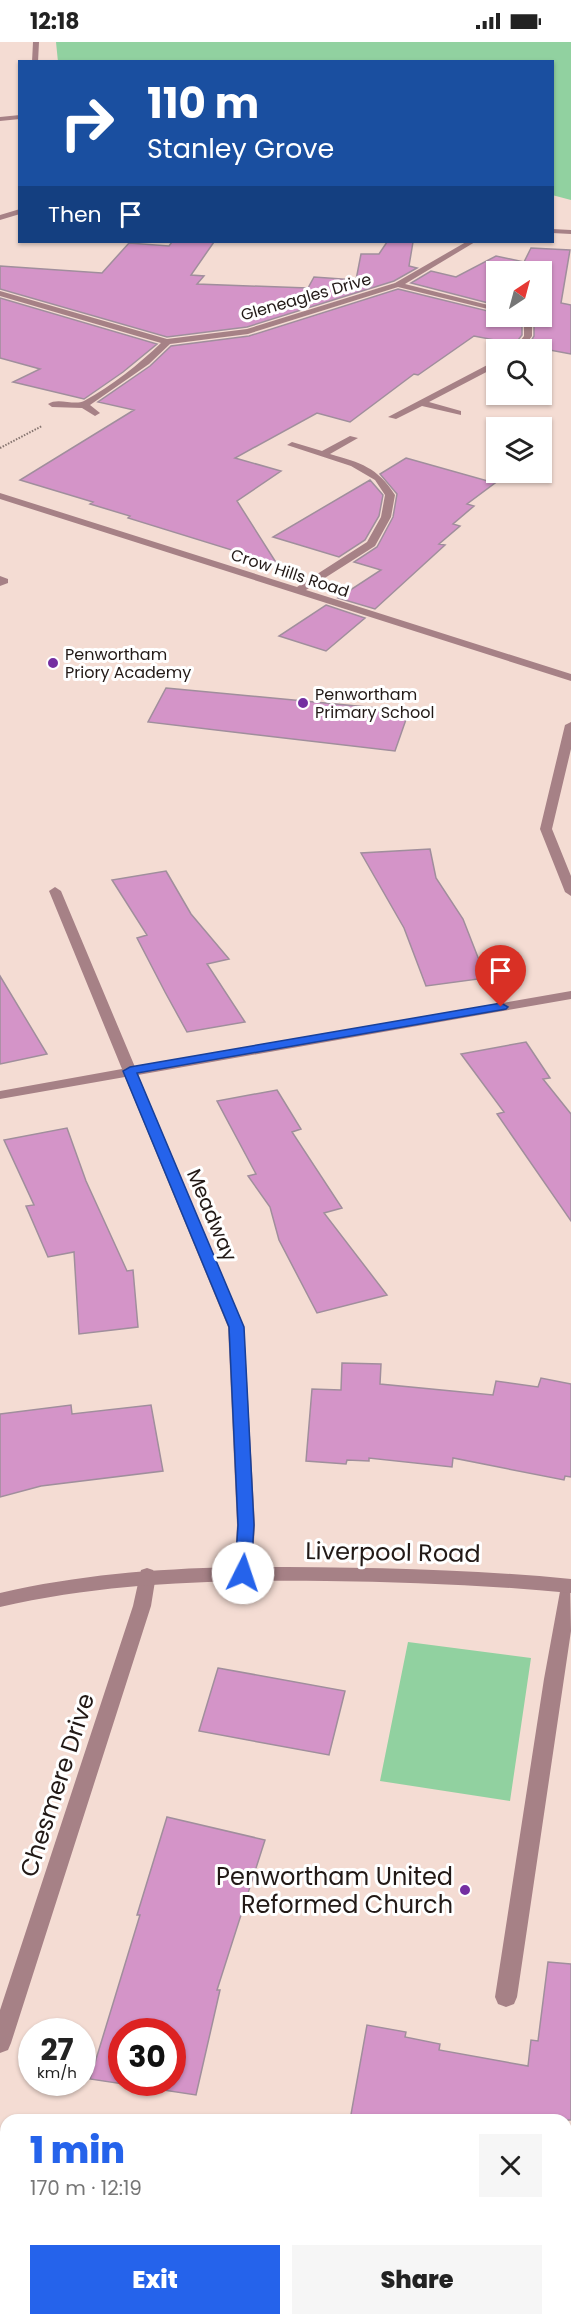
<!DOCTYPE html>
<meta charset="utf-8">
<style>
:root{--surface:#fff;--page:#f6f6f6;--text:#222;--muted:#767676;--accent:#2563eb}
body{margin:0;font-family:Poppins,sans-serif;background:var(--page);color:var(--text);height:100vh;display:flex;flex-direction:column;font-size:22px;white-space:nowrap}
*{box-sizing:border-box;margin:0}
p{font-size:20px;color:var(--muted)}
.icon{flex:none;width:33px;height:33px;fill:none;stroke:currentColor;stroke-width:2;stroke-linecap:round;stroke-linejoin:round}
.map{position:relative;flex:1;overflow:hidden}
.drawer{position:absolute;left:0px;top:2072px;width:572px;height:212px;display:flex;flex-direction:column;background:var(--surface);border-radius:18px 18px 0 0;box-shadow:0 2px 4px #0004}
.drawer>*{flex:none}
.banner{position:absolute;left:18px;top:18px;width:536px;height:183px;border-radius:0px;box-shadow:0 2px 4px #0004;background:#1a4fa0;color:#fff;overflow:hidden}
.needle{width:39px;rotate:36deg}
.buttons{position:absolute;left:486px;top:219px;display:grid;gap:12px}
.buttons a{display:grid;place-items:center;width:66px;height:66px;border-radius:0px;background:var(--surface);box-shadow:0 2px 4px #0004;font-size:30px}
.speed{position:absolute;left:18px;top:1976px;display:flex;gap:12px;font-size:30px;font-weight:700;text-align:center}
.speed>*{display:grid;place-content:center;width:78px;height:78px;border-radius:50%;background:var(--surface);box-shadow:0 2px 4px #0004;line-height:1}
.speed small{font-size:15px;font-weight:400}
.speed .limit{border:9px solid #d22;background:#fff;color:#111}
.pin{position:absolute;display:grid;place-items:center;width:51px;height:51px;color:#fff;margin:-62px -26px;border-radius:50% 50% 50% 0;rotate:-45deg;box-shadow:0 0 6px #0007}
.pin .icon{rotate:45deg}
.me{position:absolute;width:66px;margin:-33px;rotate:4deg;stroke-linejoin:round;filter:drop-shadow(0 0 4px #0008)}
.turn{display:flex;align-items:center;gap:21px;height:126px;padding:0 30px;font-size:27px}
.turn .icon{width:78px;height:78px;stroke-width:2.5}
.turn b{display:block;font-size:42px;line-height:51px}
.then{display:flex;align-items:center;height:57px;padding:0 30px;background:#0003;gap:12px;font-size:22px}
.round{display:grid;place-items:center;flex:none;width:63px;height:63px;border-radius:0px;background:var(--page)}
.overview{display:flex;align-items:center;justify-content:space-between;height:102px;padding:0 30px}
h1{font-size:36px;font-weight:800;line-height:45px;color:var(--accent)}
.button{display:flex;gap:12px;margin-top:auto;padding:12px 30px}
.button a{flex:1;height:69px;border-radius:0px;background:var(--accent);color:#fff;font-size:24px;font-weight:800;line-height:69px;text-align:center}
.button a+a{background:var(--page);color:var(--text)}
.status{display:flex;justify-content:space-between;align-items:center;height:42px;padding:0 30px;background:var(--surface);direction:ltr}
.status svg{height:16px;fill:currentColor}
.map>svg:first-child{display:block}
.green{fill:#91d1a0}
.building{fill:#d494c8;stroke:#a08e9c;stroke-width:1.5;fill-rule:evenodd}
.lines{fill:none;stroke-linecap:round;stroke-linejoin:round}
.path{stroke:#867570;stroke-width:2;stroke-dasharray:1.5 1.5;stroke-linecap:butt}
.service{fill:#a68186;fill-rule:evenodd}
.minor{fill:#a68186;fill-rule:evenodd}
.tertiary{fill:#a68186;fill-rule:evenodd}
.route{fill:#2563eb;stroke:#184099;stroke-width:1.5}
.poi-dot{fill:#742ea1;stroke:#fff;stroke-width:2}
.labels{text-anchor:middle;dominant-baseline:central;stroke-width:6;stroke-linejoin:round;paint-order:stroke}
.far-street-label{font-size:16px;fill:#221916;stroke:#fff}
.far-poi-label{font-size:16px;fill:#221916;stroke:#fff;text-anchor:start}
.street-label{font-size:20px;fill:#221916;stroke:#fff}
.near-street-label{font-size:24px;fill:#221916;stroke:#fff}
.near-poi-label{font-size:24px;fill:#221916;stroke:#fff;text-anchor:end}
</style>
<div class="status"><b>12:18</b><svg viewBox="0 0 49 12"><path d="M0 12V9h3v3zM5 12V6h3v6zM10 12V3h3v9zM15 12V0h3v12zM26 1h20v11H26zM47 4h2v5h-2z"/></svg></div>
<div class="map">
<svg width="571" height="2282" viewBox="0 0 571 2282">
<rect width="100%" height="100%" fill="#f4dcd3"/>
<path class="green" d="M56 0H571V158L552 153V20H58Z
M408 1600 531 1616 510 1759 380 1739Z"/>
<path class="building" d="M172 200H214L191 233 204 234 197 242 308 246 314 235 356 238 361 212H379L387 200H413L409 224 417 226 394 239 247 285 167 295 0 247V224L102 231 129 201 169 204Z
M531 206 570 208 561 261 571 263V312L528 304 534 294V283L527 274H542V230H496V263L411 241 431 229 456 235 496 214 524 220Z
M398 247 496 271V274H511L522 285V293L515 302 474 294 418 333 414 332 350 380 317 371 235 416 281 429 237 459 277 522 128 476 130 474 90 462 93 460 20 438 134 368 98 360 150 324 171 304 249 294Z
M0 256 157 302 123 330 84 357 13 340 40 327 0 316Z
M406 416 495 441 467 462 474 464 453 482 460 484 439 502 445 503 375 567 338 556 381 528 354 520 377 505 393 475 397 452 380 432Z
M370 438 383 453 379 474 365 498 339 515 273 495Z
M326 563 365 576 326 609 279 594Z
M166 646 409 669 395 709 148 680Z
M430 807 436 836 463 877 486 936 426 944 404 886 361 811Z
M166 829 191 872 229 917 207 922 245 980 187 990 165 950 137 896 147 893 112 838Z
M0 934 47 1012 0 1022Z
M526 1000 550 1036 543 1037 571 1072V1179L497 1072 504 1070 461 1012Z
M277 1048 301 1087 292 1090 342 1166 324 1171 387 1253 317 1271 279 1198 270 1165 248 1134 256 1132 217 1059Z
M67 1086 86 1139 127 1229 133 1228 138 1285 79 1292 74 1210 48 1215 26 1164 34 1163 4 1098Z
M342 1321 381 1322 380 1342 493 1353 496 1339 538 1345 541 1336 571 1342V1435L565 1434 564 1438 453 1416 452 1425 369 1416V1419L347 1418 346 1422 306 1419 312 1347 341 1348Z
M71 1363 72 1372 151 1363 163 1429 41 1444 0 1455V1372Z
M218 1626 345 1649 329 1713 199 1689Z
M167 1775 265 1798 217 1948H220L196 2053 90 2037 140 1873H137ZM122 1989H172V2040H122Z
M548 1920 571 1922V2078H350L367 1983 406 1990 405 1995 440 2002 439 2008 528 2024 531 1998 538 1999Z"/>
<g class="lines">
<path class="path" d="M0 406 42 384"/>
<path class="service" d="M20 73V77L0 79V75Z
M0 534 8 537V541L0 544Z
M570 1537 571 1589 517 1955 514 1962 506 1965 498 1962 495 1955 544 1637 561 1544 564 1539Z"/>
<path class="minor" d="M33 0H39L38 20H32Z
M20 167V172L0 178V173Z
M552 187 571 188V192L552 191Z
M466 200H475L405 242 496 265V269L398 245 248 292 170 302 149 322 90 363 100 371 95 374 82 366 52 365 48 362C58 355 74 364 84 359 112 344 139 322 161 301L0 254V249L167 297 247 287 395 241Z
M513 274H523L532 283V294L522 308H513L524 294V284Z
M493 320H496V325L429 360 461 369V373L422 364 396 377 388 375Z
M350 394 358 396 330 412C361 421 377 425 395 453L391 475 375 504 306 548 571 632V639L0 457V451L297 545 367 500 381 475 385 453 375 438 351 424 287 403 292 400 322 409Z
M571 680V707L552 787 571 834V854L565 850 540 787 565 683Z
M55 845 61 849 135 1025 571 949V957L138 1033 244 1285 255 1483 252 1531 249 1536 243 1538 237 1536 234 1531 237 1483 228 1285 125 1035 0 1057V1049L122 1027 49 849Z
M147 1526 153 1528 156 1533 151 1564 11 2001 8 2008 0 2011V1968L133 1564 141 1528Z"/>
<path class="tertiary" d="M233 1525C346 1525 459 1526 571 1537V1551C489 1543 408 1540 326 1539 216 1538 108 1540 0 1565V1551C77 1533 154 1527 233 1525Z"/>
</g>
<path class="route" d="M501 961 508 965 506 967 137 1031 244 1285 254 1483 251 1531 243 1538 237 1536 235 1531 238 1483 229 1285 123 1029 130 1025Z"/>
<g class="poi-dot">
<circle cx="53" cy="621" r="6"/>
<circle cx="303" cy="661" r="6"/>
<circle cx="465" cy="1848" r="6"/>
</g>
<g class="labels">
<g class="far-street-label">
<text transform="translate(306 255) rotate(-16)">Gleneagles Drive</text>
<text transform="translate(290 531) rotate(18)">Crow Hills Road</text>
</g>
<g class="far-poi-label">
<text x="65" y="612">Penwortham<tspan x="65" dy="18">Priory Academy</tspan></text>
<text x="315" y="652">Penwortham<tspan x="315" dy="18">Primary School</tspan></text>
</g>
<g class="street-label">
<text transform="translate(212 1173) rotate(67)">Meadway</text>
</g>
<g class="near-street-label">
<text transform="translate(393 1510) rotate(1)">Liverpool Road</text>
<text transform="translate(57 1743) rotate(-72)">Chesmere Drive</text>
</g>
<g class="near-poi-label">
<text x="453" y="1834">Penwortham United<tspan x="453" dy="28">Reformed Church</tspan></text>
</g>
</g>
</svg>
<div class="buttons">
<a><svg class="needle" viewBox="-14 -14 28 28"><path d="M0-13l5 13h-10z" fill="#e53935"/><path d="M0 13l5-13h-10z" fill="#767676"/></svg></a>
<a><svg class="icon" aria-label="search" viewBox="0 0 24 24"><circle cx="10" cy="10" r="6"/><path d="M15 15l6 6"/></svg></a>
<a><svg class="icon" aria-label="layers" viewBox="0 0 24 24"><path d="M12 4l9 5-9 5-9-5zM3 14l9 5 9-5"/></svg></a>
</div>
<div class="speed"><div>27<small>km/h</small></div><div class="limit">30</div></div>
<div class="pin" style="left:501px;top:965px;background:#d93025"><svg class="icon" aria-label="arrive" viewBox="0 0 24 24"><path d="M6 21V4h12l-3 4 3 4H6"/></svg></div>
<svg class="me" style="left:243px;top:1531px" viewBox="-20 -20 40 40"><circle r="19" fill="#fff"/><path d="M0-13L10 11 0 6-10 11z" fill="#2563eb"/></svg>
<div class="banner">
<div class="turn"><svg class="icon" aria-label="right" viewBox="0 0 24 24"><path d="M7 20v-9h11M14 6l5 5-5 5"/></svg><div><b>110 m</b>Stanley Grove</div></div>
<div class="then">Then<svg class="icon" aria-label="arrive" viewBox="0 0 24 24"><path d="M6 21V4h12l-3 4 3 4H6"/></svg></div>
</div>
<section class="drawer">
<div class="overview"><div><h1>1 min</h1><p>170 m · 12:19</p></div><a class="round"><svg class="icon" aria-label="close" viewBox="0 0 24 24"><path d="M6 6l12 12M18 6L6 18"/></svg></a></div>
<div class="button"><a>Exit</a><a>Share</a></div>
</section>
</div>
